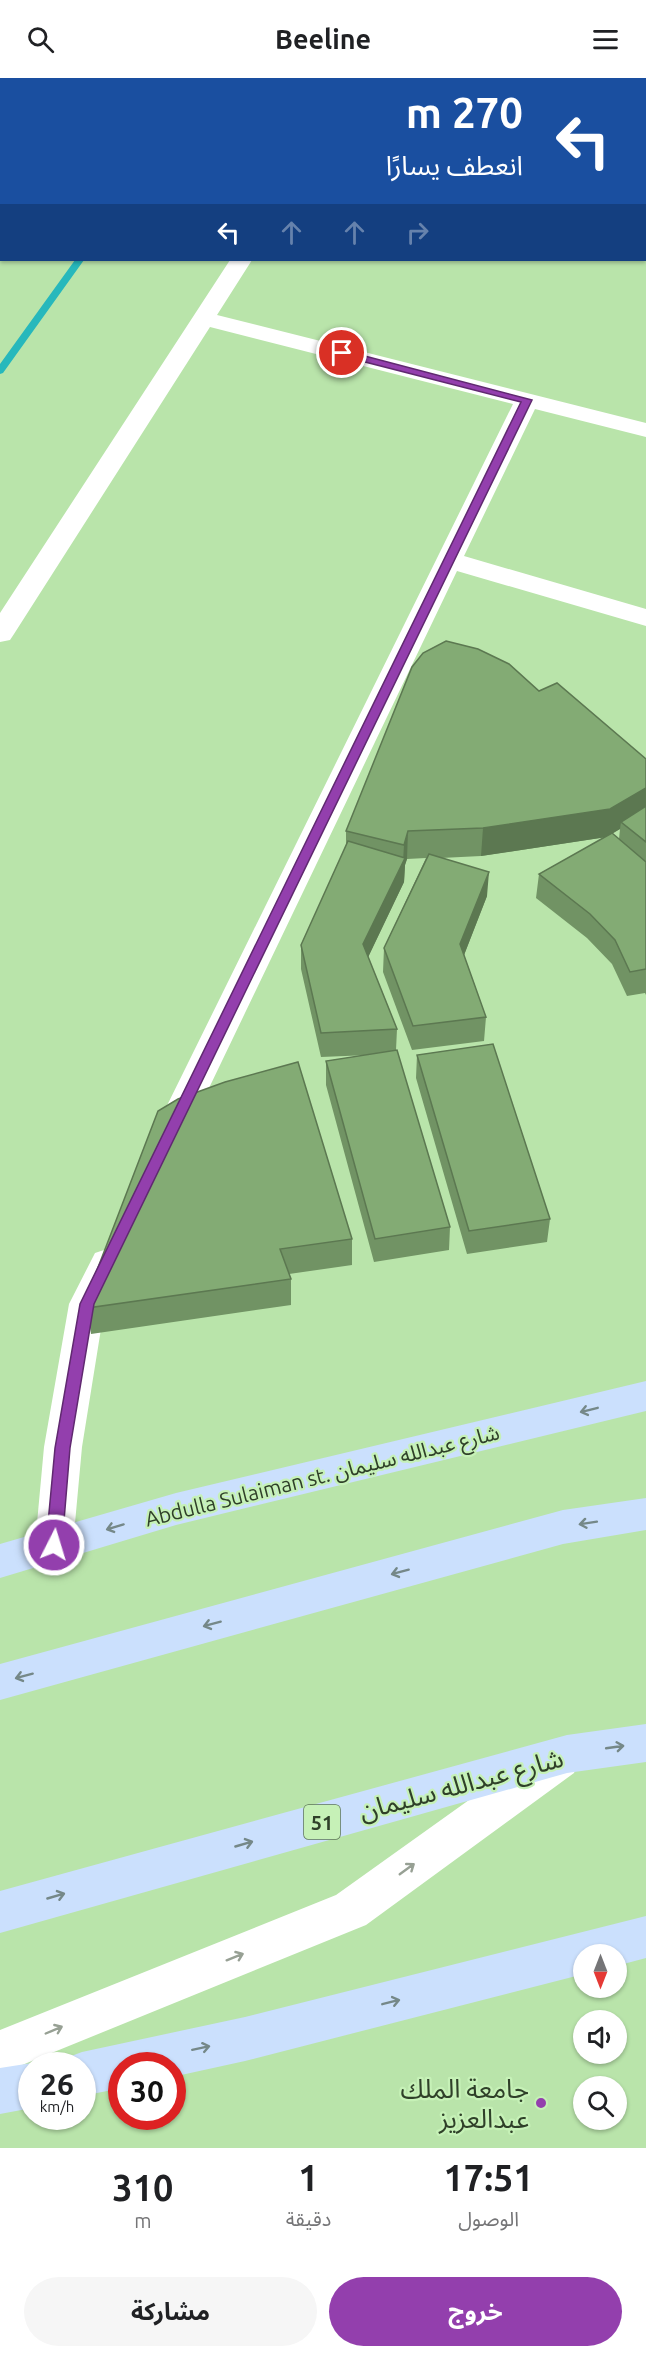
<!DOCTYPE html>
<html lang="ar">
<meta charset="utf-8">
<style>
:root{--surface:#fff;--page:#f6f6f6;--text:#202124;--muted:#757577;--accent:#933fad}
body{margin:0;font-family:Ubuntu,"Noto Sans Arabic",sans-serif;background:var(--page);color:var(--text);direction:rtl;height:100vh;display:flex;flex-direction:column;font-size:22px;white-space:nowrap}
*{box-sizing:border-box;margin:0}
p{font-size:20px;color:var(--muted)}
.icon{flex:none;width:33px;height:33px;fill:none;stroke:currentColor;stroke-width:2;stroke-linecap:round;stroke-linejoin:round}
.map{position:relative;height:2070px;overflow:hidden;direction:ltr}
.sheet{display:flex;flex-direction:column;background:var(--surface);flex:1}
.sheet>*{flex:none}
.top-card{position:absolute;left:0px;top:0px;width:646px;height:183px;box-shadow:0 2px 4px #0004;direction:rtl;background:#1a4fa0;color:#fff;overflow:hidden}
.needle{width:39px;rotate:180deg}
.tools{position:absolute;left:573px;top:1866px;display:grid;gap:12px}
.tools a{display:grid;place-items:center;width:54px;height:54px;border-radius:50%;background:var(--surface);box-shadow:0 2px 4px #0004;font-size:30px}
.speed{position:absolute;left:18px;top:1974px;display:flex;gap:12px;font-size:30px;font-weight:700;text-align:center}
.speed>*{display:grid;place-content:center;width:78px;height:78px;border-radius:50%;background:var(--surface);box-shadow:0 2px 4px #0004;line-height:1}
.speed small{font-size:15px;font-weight:400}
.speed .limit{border:9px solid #d22;background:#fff;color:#111}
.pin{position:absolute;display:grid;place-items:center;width:51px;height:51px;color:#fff;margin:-26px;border:3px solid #fff;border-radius:50%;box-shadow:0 2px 6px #0007}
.me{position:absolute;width:66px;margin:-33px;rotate:5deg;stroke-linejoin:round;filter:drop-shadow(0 0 4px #0008)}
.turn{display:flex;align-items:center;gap:21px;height:126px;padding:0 24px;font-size:27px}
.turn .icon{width:78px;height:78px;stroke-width:2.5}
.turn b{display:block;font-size:42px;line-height:51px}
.lanes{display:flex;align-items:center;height:57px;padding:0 24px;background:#0003;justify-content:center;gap:30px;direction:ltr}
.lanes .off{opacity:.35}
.eta{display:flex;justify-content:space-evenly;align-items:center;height:102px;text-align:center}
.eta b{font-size:36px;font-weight:700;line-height:42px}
.button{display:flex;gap:12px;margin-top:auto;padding:12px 24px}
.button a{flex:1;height:69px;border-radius:36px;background:var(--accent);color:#fff;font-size:24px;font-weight:700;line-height:69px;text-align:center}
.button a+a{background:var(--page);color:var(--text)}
header{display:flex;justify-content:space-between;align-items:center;height:78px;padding:0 24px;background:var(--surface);font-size:27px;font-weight:700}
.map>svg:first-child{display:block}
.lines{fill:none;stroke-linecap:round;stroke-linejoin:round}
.stream{fill:#27b8bc;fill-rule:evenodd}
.minor{fill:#fff;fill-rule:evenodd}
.major{fill:#cbe0fd;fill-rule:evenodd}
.wall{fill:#719364;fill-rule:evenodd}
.shaded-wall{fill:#5c7851}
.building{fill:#83ab74;stroke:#5c7851;stroke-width:1.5}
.oneway{stroke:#758888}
.oneway2{stroke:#97a094}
.route{fill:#933fad;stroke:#602970;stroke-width:1.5}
.poi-dot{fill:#933fad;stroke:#c6f1b7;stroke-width:2}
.labels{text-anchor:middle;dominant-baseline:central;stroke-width:4.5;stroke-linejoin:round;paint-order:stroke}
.shield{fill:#c6f1b7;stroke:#5c7554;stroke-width:1.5}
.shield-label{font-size:20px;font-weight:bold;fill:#2f4029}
.street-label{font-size:21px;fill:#2f4029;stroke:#c6f1b7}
.near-street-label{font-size:26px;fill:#2f4029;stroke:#c6f1b7}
.near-poi-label{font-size:26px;fill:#2f4029;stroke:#c6f1b7;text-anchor:end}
</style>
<header><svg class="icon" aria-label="menu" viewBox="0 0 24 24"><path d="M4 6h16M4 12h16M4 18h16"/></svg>Beeline<svg class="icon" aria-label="search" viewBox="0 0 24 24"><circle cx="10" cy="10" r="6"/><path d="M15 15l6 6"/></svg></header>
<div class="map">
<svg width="646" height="2070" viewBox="0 0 646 2070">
<rect width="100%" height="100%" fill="#b9e4aa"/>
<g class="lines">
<path class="stream" d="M203 0H212L202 2Z
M75 182H84L3 295 0 296V286Z"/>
<path class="minor" d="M103 0H123L102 2Z
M348 0H368L347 2Z
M380 0H406L407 2H381Z
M645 49H646V61H645Z
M0 141H2L0 156Z
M230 182H252L217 237 646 345V359L535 331 464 478 646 531V548L457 493 186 1058 181 1067 169 1071 157 1067 152 1058 513 326 210 249 14 556 10 562 0 564V535Z
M107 1171 119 1175 124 1185 105 1226 82 1369 73 1467 68 1479 54 1484 40 1479 35 1467 44 1369 69 1226 95 1175Z
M560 1662 574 1667 580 1681 574 1695 366 1847 0 1996V1952L336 1817 546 1667Z"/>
<path class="major" d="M646 1303V1333L176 1447 0 1500V1466L176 1415Z
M646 1420V1452L563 1466 0 1622V1586L563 1432Z
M646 1646V1684L567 1695 0 1855V1813L567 1657Z
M646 1838V1880L616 1888V1876H584V1896L245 1983 172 1999V1988H122V2010L82 2018V1988H63L66 1980 82 1974 245 1939Z
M32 1985 39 1988H32V2030L0 2036V1990Z"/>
</g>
<path class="wall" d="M539 613 646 681V917L645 915 627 918 612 886 587 860 536 820 539 796 606 759 481 778 441 780 487 818 464 877 486 939 484 963 412 972 383 894 384 870 426 780 407 781 405 787 404 804 368 879 397 951 396 972 450 1149 449 1172 374 1184 326 1007V983L369 977 321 979 301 891V867L346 768V753ZM620 751 619 761 612 755Z
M417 977 550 1141 547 1164 467 1176 416 1000Z
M158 1033 352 1161V1187L289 1196 291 1201V1227L91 1256 87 1230Z"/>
<path class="shaded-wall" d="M53 0H62V2H52Z
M2 62V87L0 89V63Z
M646 710V735L621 744 620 751 607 759 481 778 483 750Z
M408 753 407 781 405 787 404 804 363 890V866L403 784 404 767Z
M489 794 487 818 459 890 460 866Z"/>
<path class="building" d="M0 0H53L52 2H2V62L0 63Z
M446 563 478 571 509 586 539 613 557 605 646 681V710L610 731 483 750 408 753 404 767 346 753 412 589 423 575Z
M646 728V764L621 744Z
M612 755 646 784V891L630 894 615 862 590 836 539 796Z
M348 763 405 780 363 866 397 951 321 955 301 867Z
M429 776 489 794 460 866 486 939 413 948 384 870Z
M493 966 550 1141 469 1153 417 977Z
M397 972 450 1149 375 1161 326 983Z
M298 984 352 1161 280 1171 291 1201 87 1230 89 1213 158 1033 178 1021 225 1004Z"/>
<defs><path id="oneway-shaft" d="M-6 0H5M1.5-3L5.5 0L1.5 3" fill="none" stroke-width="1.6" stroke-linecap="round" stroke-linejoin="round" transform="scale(1.5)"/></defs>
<g class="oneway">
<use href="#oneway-shaft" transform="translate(589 1332) rotate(166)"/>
<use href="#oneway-shaft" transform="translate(588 1445) rotate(171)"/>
<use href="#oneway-shaft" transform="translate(115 1449) rotate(163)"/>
<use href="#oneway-shaft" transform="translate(400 1494) rotate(165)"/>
<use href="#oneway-shaft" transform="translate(212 1546) rotate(165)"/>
<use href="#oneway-shaft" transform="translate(24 1598) rotate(165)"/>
<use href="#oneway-shaft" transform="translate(615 1669) rotate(-8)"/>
<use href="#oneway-shaft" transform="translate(244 1766) rotate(-16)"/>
<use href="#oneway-shaft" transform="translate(56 1818) rotate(-16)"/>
<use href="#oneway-shaft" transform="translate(391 1924) rotate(-14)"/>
<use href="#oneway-shaft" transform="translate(201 1970) rotate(-12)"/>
</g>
<g class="oneway2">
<use href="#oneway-shaft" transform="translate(407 1791) rotate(-36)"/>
<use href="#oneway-shaft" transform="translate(235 1879) rotate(-22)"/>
<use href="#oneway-shaft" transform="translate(54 1952) rotate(-23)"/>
</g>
<path class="route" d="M342 272 532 322 94 1226 70 1370 62 1467 60 1472H49L46 1467 55 1370 80 1226 521 324 338 277 337 275Z"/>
<circle class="poi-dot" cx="541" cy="2025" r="6"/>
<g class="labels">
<rect class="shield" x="304" y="1727" width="36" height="34" rx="4.5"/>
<g class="shield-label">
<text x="322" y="1744">51</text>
</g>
<g class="street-label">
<text transform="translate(322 1397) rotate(-14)">Abdulla Sulaiman st. شارع عبدالله سليمان</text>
</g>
<g class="near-street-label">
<text transform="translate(461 1706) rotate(-15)">شارع عبدالله سليمان</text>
</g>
<g class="near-poi-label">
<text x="529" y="2010">جامعة الملك<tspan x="529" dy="30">عبدالعزيز</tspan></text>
</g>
</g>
</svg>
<div class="tools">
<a><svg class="needle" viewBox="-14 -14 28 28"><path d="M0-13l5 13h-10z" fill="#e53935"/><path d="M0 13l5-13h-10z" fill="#757577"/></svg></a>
<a><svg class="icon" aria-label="sound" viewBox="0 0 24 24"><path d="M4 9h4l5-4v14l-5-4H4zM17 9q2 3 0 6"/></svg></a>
<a><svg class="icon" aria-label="search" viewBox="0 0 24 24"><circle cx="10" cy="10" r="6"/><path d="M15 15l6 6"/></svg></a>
</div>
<div class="speed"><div>26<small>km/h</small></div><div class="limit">30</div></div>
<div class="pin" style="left:342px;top:275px;background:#d93025"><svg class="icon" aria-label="arrive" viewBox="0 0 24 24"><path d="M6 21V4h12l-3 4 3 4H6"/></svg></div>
<svg class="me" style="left:54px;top:1467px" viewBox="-20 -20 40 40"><circle r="17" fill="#933fad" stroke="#fff" stroke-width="3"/><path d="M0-11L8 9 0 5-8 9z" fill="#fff"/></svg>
<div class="top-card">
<div class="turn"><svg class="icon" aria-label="left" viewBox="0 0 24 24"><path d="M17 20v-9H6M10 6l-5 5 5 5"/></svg><div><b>270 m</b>انعطف يسارًا</div></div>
<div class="lanes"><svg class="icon" aria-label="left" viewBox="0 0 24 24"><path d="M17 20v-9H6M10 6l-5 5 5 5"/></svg><svg class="icon off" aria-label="ahead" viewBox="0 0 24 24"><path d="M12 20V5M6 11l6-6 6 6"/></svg><svg class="icon off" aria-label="ahead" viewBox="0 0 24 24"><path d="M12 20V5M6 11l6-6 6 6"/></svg><svg class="icon off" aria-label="right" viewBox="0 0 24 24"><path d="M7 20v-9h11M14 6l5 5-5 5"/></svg></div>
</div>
</div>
<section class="sheet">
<div class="eta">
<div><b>17:51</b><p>الوصول</p></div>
<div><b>1</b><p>دقيقة</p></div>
<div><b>310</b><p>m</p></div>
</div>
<div class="button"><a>خروج</a><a>مشاركة</a></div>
</section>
